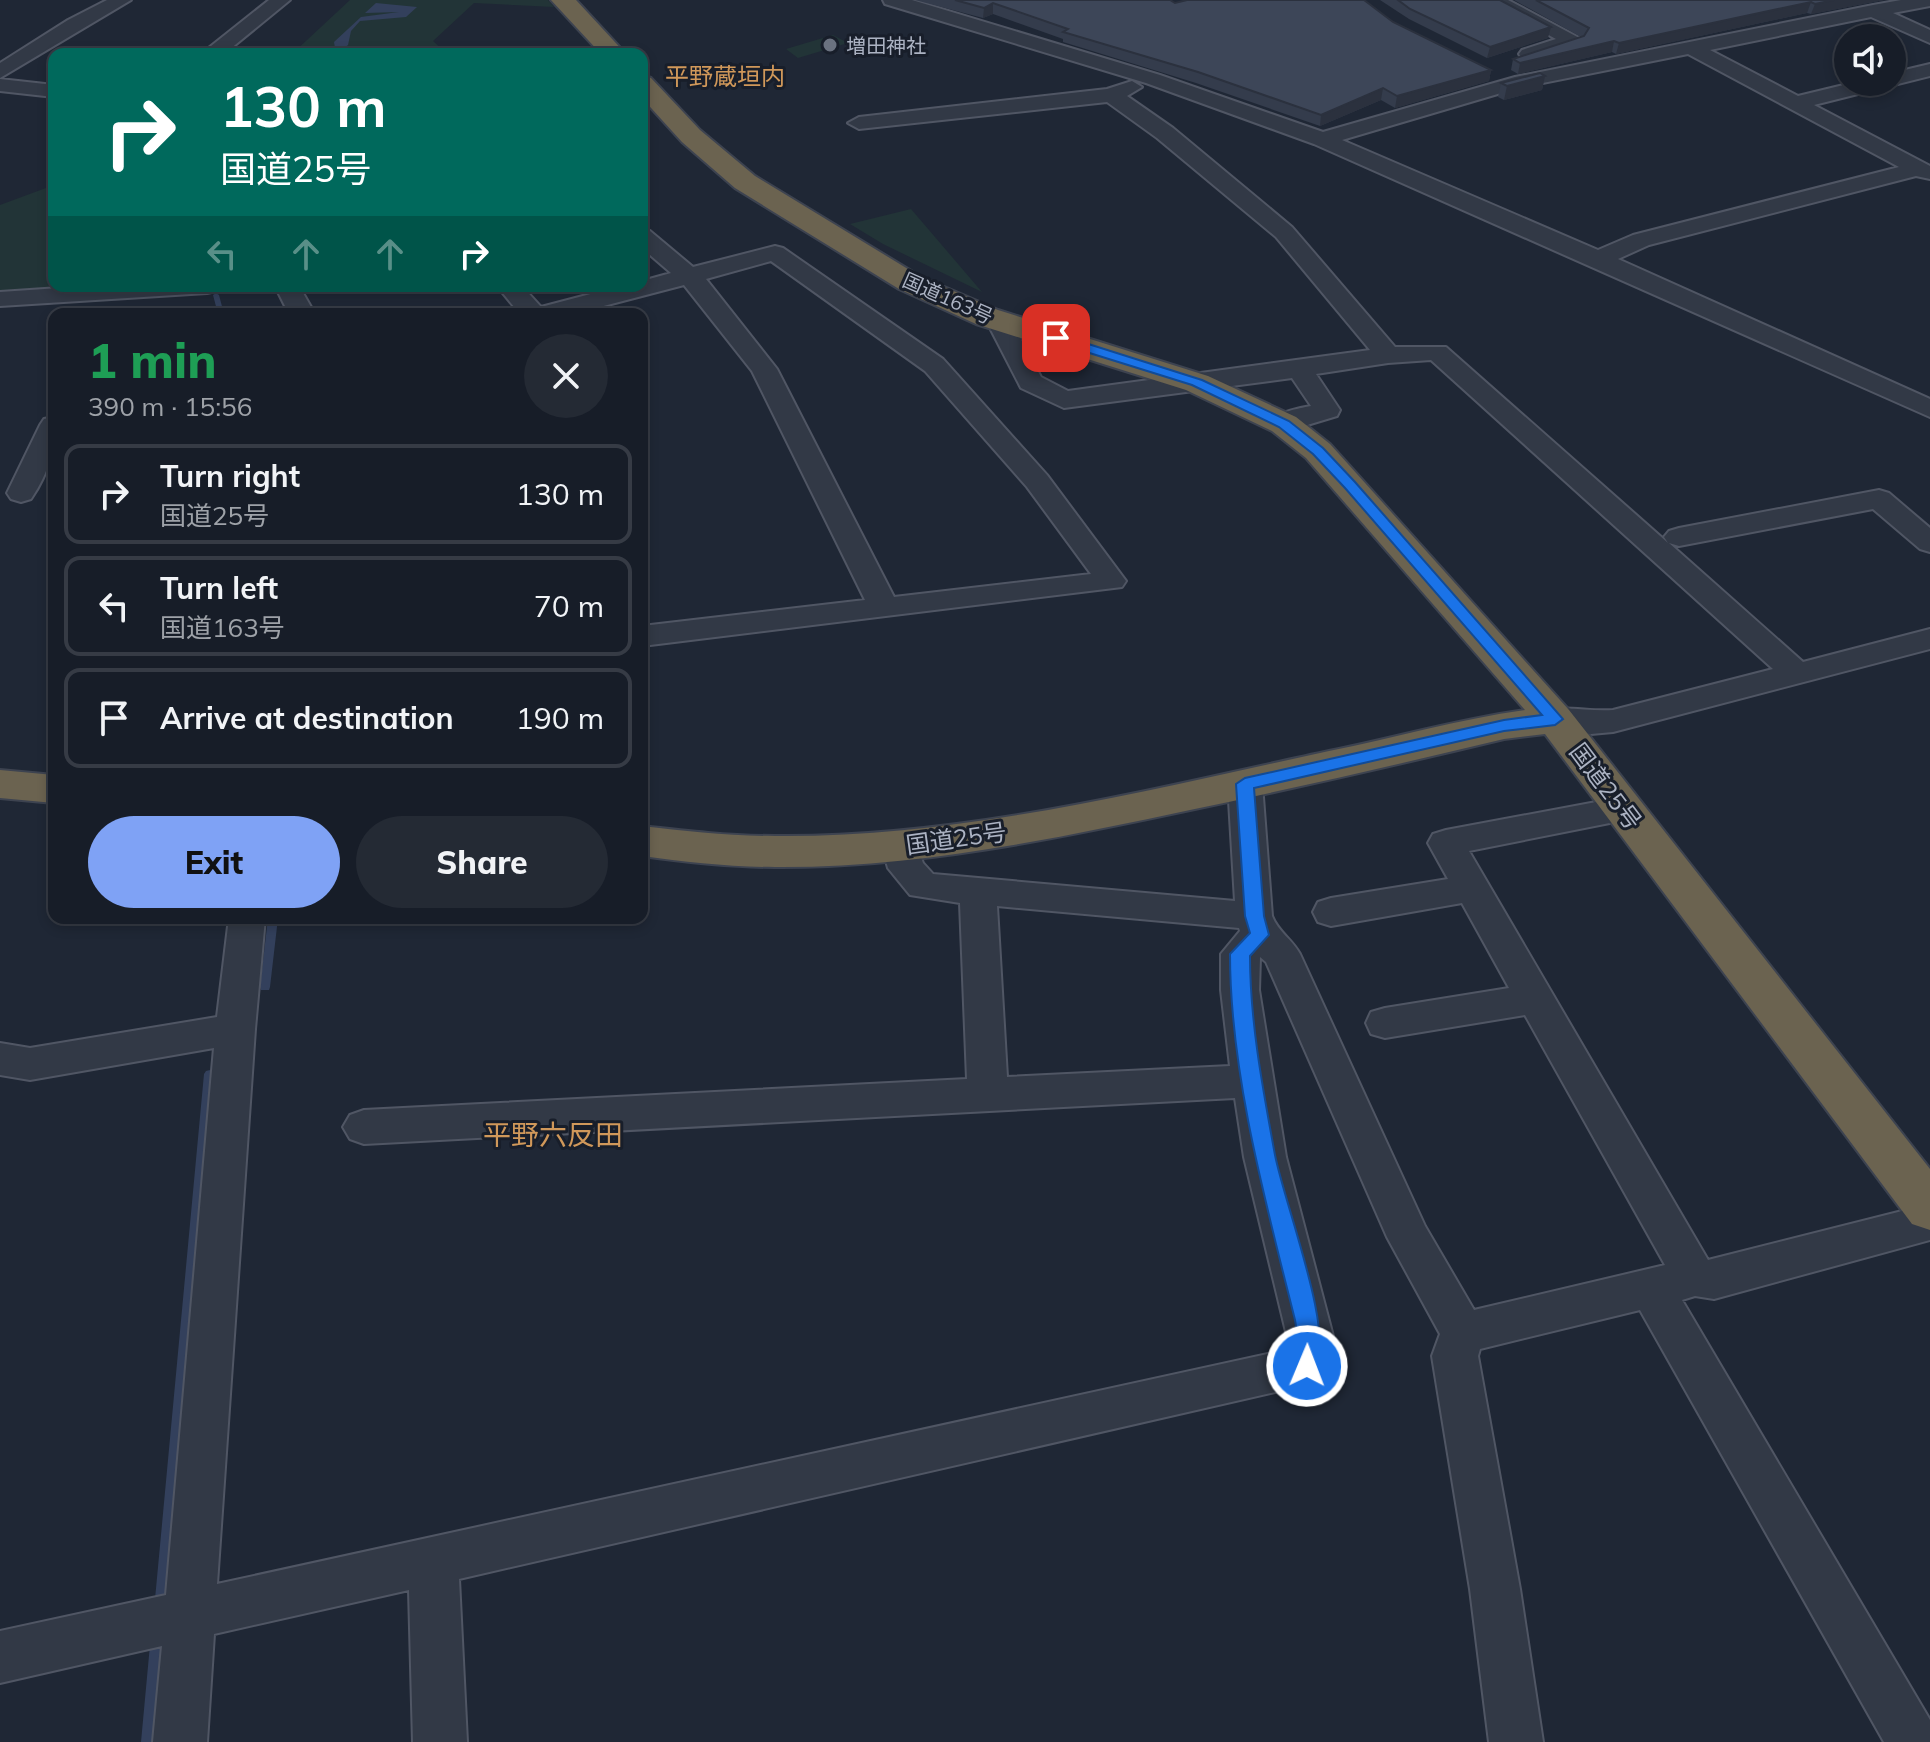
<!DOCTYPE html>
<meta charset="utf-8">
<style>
:root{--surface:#171d28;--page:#242a34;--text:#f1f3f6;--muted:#9ea2a8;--line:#363b45;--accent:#7fa2f5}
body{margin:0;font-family:Mulish,"Noto Sans JP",sans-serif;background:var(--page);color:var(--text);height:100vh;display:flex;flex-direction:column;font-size:30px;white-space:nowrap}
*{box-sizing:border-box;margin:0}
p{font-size:26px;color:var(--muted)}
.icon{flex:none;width:44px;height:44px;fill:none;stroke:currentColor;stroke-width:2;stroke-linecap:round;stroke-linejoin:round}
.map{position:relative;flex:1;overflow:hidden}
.side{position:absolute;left:48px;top:308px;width:600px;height:616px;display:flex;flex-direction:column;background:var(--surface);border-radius:16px;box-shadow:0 4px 12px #0003,0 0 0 2px var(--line)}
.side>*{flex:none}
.banner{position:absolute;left:48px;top:48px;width:600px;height:244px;border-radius:16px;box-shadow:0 4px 12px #0003,0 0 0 2px var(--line);background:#00695c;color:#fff;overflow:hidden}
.fabs{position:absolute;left:1834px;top:24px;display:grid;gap:16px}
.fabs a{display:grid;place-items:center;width:72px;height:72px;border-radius:50%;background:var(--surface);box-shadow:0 4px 12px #0003,0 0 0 2px var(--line);font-size:40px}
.pin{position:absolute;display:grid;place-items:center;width:68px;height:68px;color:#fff;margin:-34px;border-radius:16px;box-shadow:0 4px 12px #0006}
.me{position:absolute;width:88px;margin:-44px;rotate:1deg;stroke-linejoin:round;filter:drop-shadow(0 0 6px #0008)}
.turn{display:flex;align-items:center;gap:28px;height:168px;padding:0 40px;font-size:36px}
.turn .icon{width:104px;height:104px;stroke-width:2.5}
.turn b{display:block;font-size:56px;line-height:68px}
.lanes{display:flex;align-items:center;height:76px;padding:0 40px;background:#0003;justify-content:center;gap:40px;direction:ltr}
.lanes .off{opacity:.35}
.round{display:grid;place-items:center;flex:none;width:84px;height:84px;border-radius:42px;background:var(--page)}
.overview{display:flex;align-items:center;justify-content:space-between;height:136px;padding:0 40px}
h1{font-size:48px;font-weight:800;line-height:60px;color:#1e9e55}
.cta{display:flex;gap:16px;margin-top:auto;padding:16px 40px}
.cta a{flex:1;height:92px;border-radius:48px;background:var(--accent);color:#111;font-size:32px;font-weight:800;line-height:92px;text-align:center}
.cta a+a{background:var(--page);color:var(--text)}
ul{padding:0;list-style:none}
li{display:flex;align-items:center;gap:24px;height:100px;margin:0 16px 12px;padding:0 24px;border:4px solid var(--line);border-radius:16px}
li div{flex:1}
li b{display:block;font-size:30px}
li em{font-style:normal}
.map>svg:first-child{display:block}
.green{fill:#223437}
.water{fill:#33405c}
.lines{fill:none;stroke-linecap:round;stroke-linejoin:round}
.stream{fill:#33405c;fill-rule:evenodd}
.minor-casing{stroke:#505664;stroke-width:4}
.highway-casing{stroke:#3d4350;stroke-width:4}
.minor{fill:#323946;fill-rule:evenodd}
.highway{fill:#6b6350;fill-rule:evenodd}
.wall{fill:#343c4c}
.shaded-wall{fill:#2b313e}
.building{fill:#3d4658;stroke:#2b313e;stroke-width:2}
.route{fill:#1a73e8;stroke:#114b97;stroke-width:2}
.worship-dot{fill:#6b7280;stroke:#181e2a;stroke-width:3}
.labels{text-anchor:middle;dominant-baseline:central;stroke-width:6;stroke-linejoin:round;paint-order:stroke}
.far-poi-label{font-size:20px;fill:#acb3c3;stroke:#181e2a;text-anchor:start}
.far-street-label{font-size:20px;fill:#acb3c3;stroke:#181e2a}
.far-quarter-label{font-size:24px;fill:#d0985a;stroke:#181e2a}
.street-label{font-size:24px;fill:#acb3c3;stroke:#181e2a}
.quarter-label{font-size:28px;fill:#d0985a;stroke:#181e2a}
</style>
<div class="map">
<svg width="1930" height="1742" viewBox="0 0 1930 1742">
<rect width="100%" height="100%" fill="#1f2735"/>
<path class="green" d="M350 0H548L554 7 474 3 433 41 447 54H292Z
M833 35 848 43 798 58 786 49Z
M54 185V286H135L0 295V205Z
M911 209 982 292 883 244 850 224Z"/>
<path class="water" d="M376 3 417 7 406 17 360 21 351 31 348 45 336 54H323L335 48 334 42 361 17 399 12 365 13Z"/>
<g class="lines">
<path class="stream" d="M216 293 219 295 224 314H218L213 295Z
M268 918H278L270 987 269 990H261L260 987Z
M210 1070 214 1071 216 1074 168 1610 166 1615 161 1617 156 1615 154 1610 204 1074 206 1071Z
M158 1627 163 1629 165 1634 155 1742H141L151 1634 153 1629Z"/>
<g class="minor-casing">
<path id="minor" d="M107 0H131L0 78V63L68 20Z
M269 0H290L224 54H201Z
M883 0H912L1160 75 1323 132 1515 77 1873 5 1901 0H1930V6L1893 13 1930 30V43L1871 17 1710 50 1798 96 1856 82H1892V73L1930 64V76L1814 105 1930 166V179L1916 176 1649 245 1618 259 1930 399V417L1314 144 1146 83 885 4ZM1688 54 1899 167 1633 235 1598 250 1342 140 1518 88Z
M1484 0H1508L1583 40 1580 44 1529 60 1522 58 1519 54 1522 50 1556 39Z
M0 79 54 85V97L0 91Z
M1132 81 1142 87 1127 96 1173 128 1292 227 1395 347H1446L1668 543 1664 537 1669 531 1679 528 1879 490 1889 493 1930 528V552L1920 549 1873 509 1679 546 1669 543 1803 662 1930 629V649L1613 732 1591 734 1543 727 1538 719 1543 711C1565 705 1590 712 1613 710L1773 669 1431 360 1388 363 1316 374 1340 410 1337 416 1284 432 1274 430 1270 424C1280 411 1296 409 1311 406L1292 378 1064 408 1021 388 987 322 991 317H1009L1041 377 1068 391 1370 350 1276 237 1157 138 1107 102 859 129 848 123 859 117 1107 89Z
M642 229 650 231 693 267 775 246 783 248 943 359 1047 475 1126 581 1122 587 642 646V626L865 600 752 371 684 285 573 314H520L497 286H522L541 307 621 286H642V281L671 273 642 248ZM771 261 925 371 1027 487 1091 574 894 597 777 369 706 279Z
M89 286H219L216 291 207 293 0 306V292Z
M275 286H299L315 314H289Z
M54 417C54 450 50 471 31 499L21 502 11 499 7 493 40 425 44 419Z
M1245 772 1257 776 1262 784 1272 916C1278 932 1292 939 1300 954L1425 1226 1474 1310 1665 1265 1525 1015 1385 1038 1371 1034 1366 1023 1371 1012 1385 1008 1509 988 1462 903 1331 926 1318 922 1313 912 1318 902 1331 898 1448 879 1428 843 1433 834 1446 830 1623 797 1635 800 1640 809 1635 818 1469 851 1708 1260 1930 1204V1240L1714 1299 1695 1296 1682 1300 1930 1720V1742H1884L1640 1310 1480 1349 1478 1356 1520 1589 1543 1742H1489L1470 1589 1432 1356 1440 1334 1387 1237 1266 962 1260 957 1259 990 1286 1157 1333 1336 1330 1366 1323 1381 459 1579 467 1742H413L409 1590 214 1634 207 1742H153L162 1646 0 1683V1631L166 1595 214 1048 30 1080 0 1075V1043L30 1048 217 1017 229 918H265L255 1029 217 1584 1286 1350 1287 1336 1244 1157 1235 1098 364 1144 350 1139 343 1127 350 1115 364 1110 967 1079 960 903 910 895 888 868 882 846 887 837 900 833 913 837 923 863 933 874 1235 901 1228 784 1233 776ZM997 906 1239 928 1240 931 1221 954V990L1230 1066 1007 1077Z"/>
</g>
<g class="highway-casing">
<path id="highway" d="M551 0H576L626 54H601Z
M642 75 651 78 700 130 755 176 921 277 998 310 1208 376 1296 417 1330 444 1569 710 1930 1169V1230L1912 1224 1545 734 1504 739C1400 764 1295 788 1190 810 1054 839 915 868 775 867 730 867 686 862 642 856V826C686 831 730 836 775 836 961 838 1148 790 1329 751 1394 738 1459 719 1525 710L1306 458 1272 431 1186 390 976 324 899 289 735 188 682 142 642 98Z
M0 770 54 775V803L0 798Z"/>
</g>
<use href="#minor" class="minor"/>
<use href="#highway" class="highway"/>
</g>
<path class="wall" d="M915 0H1170L1175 3 1393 22 1491 70 1489 81 1395 108 1381 100 1320 126 1196 83 1063 42V39L993 14 983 18Z
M1380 0H1500L1548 38 1487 58 1409 19Z
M1514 0H1884L1811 14 1807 13 1616 54 1612 52 1518 74 1511 70 1513 59 1581 37Z
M1545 76 1542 90 1504 100 1498 97 1501 83Z"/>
<path class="shaded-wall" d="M1834 0H1884L1811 14 1815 4Z
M1811 2 1807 13 1616 54 1619 43Z
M993 3V14L983 18 984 8Z
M1551 27 1548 38 1487 58 1490 47Z
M1614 41 1612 52 1518 74 1520 63Z
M1491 70 1489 81 1395 108 1397 96Z
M1545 76 1542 90 1504 100 1507 86Z
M1383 88 1381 100 1320 126 1321 115Z"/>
<path class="building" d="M955 0H1170L1175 3 1187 0H1364L1393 22 1491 70 1397 96 1383 88 1321 115 1198 72 1063 32 1068 29 993 3 984 8Z
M1398 0H1500L1551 27 1490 47 1410 9Z
M1536 0H1834L1815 4 1811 2 1619 43 1614 41 1520 63 1513 59 1584 36 1589 28Z
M1540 73 1545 76 1507 86 1501 83Z"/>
<path class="route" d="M1051 335H1060L1202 380 1289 421 1323 448 1355 482 1563 719 1555 725 1504 731 1254 788 1264 916 1269 935 1250 956C1250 1022 1263 1090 1275 1155 1285 1206 1335 1331 1316 1374L1307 1377 1299 1374C1292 1358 1299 1338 1295 1320 1266 1204 1230 1074 1230 954L1250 933 1245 916 1236 784 1245 778 1504 720 1542 715 1345 488 1313 454 1279 427 1192 385 1051 341Z"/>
<circle class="worship-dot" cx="830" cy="45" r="8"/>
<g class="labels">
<g class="far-poi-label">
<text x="846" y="45">増田神社</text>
</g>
<g class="far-street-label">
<text transform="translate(948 298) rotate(24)">国道163号</text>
</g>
<g class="far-quarter-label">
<text x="725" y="76">平野蔵垣内</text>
</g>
<g class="street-label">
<text transform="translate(1606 786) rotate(53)">国道25号</text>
<text transform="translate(956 838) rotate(-8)">国道25号</text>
</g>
<g class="quarter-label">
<text x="553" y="1134">平野六反田</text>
</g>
</g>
</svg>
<div class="fabs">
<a><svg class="icon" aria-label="sound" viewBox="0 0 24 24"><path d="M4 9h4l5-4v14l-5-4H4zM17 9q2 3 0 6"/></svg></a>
</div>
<div class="pin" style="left:1056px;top:338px;background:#d93025"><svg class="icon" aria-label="arrive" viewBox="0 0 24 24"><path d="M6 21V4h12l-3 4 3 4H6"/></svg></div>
<svg class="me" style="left:1307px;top:1366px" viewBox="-20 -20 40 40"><circle r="17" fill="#1a73e8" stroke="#fff" stroke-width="3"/><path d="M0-11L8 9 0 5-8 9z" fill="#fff"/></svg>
<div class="banner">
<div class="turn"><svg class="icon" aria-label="right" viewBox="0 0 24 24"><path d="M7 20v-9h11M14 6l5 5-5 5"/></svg><div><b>130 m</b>国道25号</div></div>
<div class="lanes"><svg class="icon off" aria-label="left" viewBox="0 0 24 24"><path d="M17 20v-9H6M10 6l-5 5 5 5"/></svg><svg class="icon off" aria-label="ahead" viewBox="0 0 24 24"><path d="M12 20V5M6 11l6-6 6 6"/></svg><svg class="icon off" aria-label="ahead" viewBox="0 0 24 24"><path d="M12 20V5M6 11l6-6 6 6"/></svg><svg class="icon" aria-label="right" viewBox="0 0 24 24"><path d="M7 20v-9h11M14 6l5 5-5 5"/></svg></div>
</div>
<section class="side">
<div class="overview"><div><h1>1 min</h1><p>390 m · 15:56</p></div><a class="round"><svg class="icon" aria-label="close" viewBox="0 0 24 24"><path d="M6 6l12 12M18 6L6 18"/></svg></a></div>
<ul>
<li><svg class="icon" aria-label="right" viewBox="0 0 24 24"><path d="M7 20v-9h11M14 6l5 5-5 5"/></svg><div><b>Turn right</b><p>国道25号</p></div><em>130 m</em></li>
<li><svg class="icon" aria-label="left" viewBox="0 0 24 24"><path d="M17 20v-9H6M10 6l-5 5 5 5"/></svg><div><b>Turn left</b><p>国道163号</p></div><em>70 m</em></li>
<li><svg class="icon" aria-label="arrive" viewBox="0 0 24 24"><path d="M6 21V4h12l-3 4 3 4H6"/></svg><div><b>Arrive at destination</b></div><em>190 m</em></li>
</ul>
<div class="cta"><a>Exit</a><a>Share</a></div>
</section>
</div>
